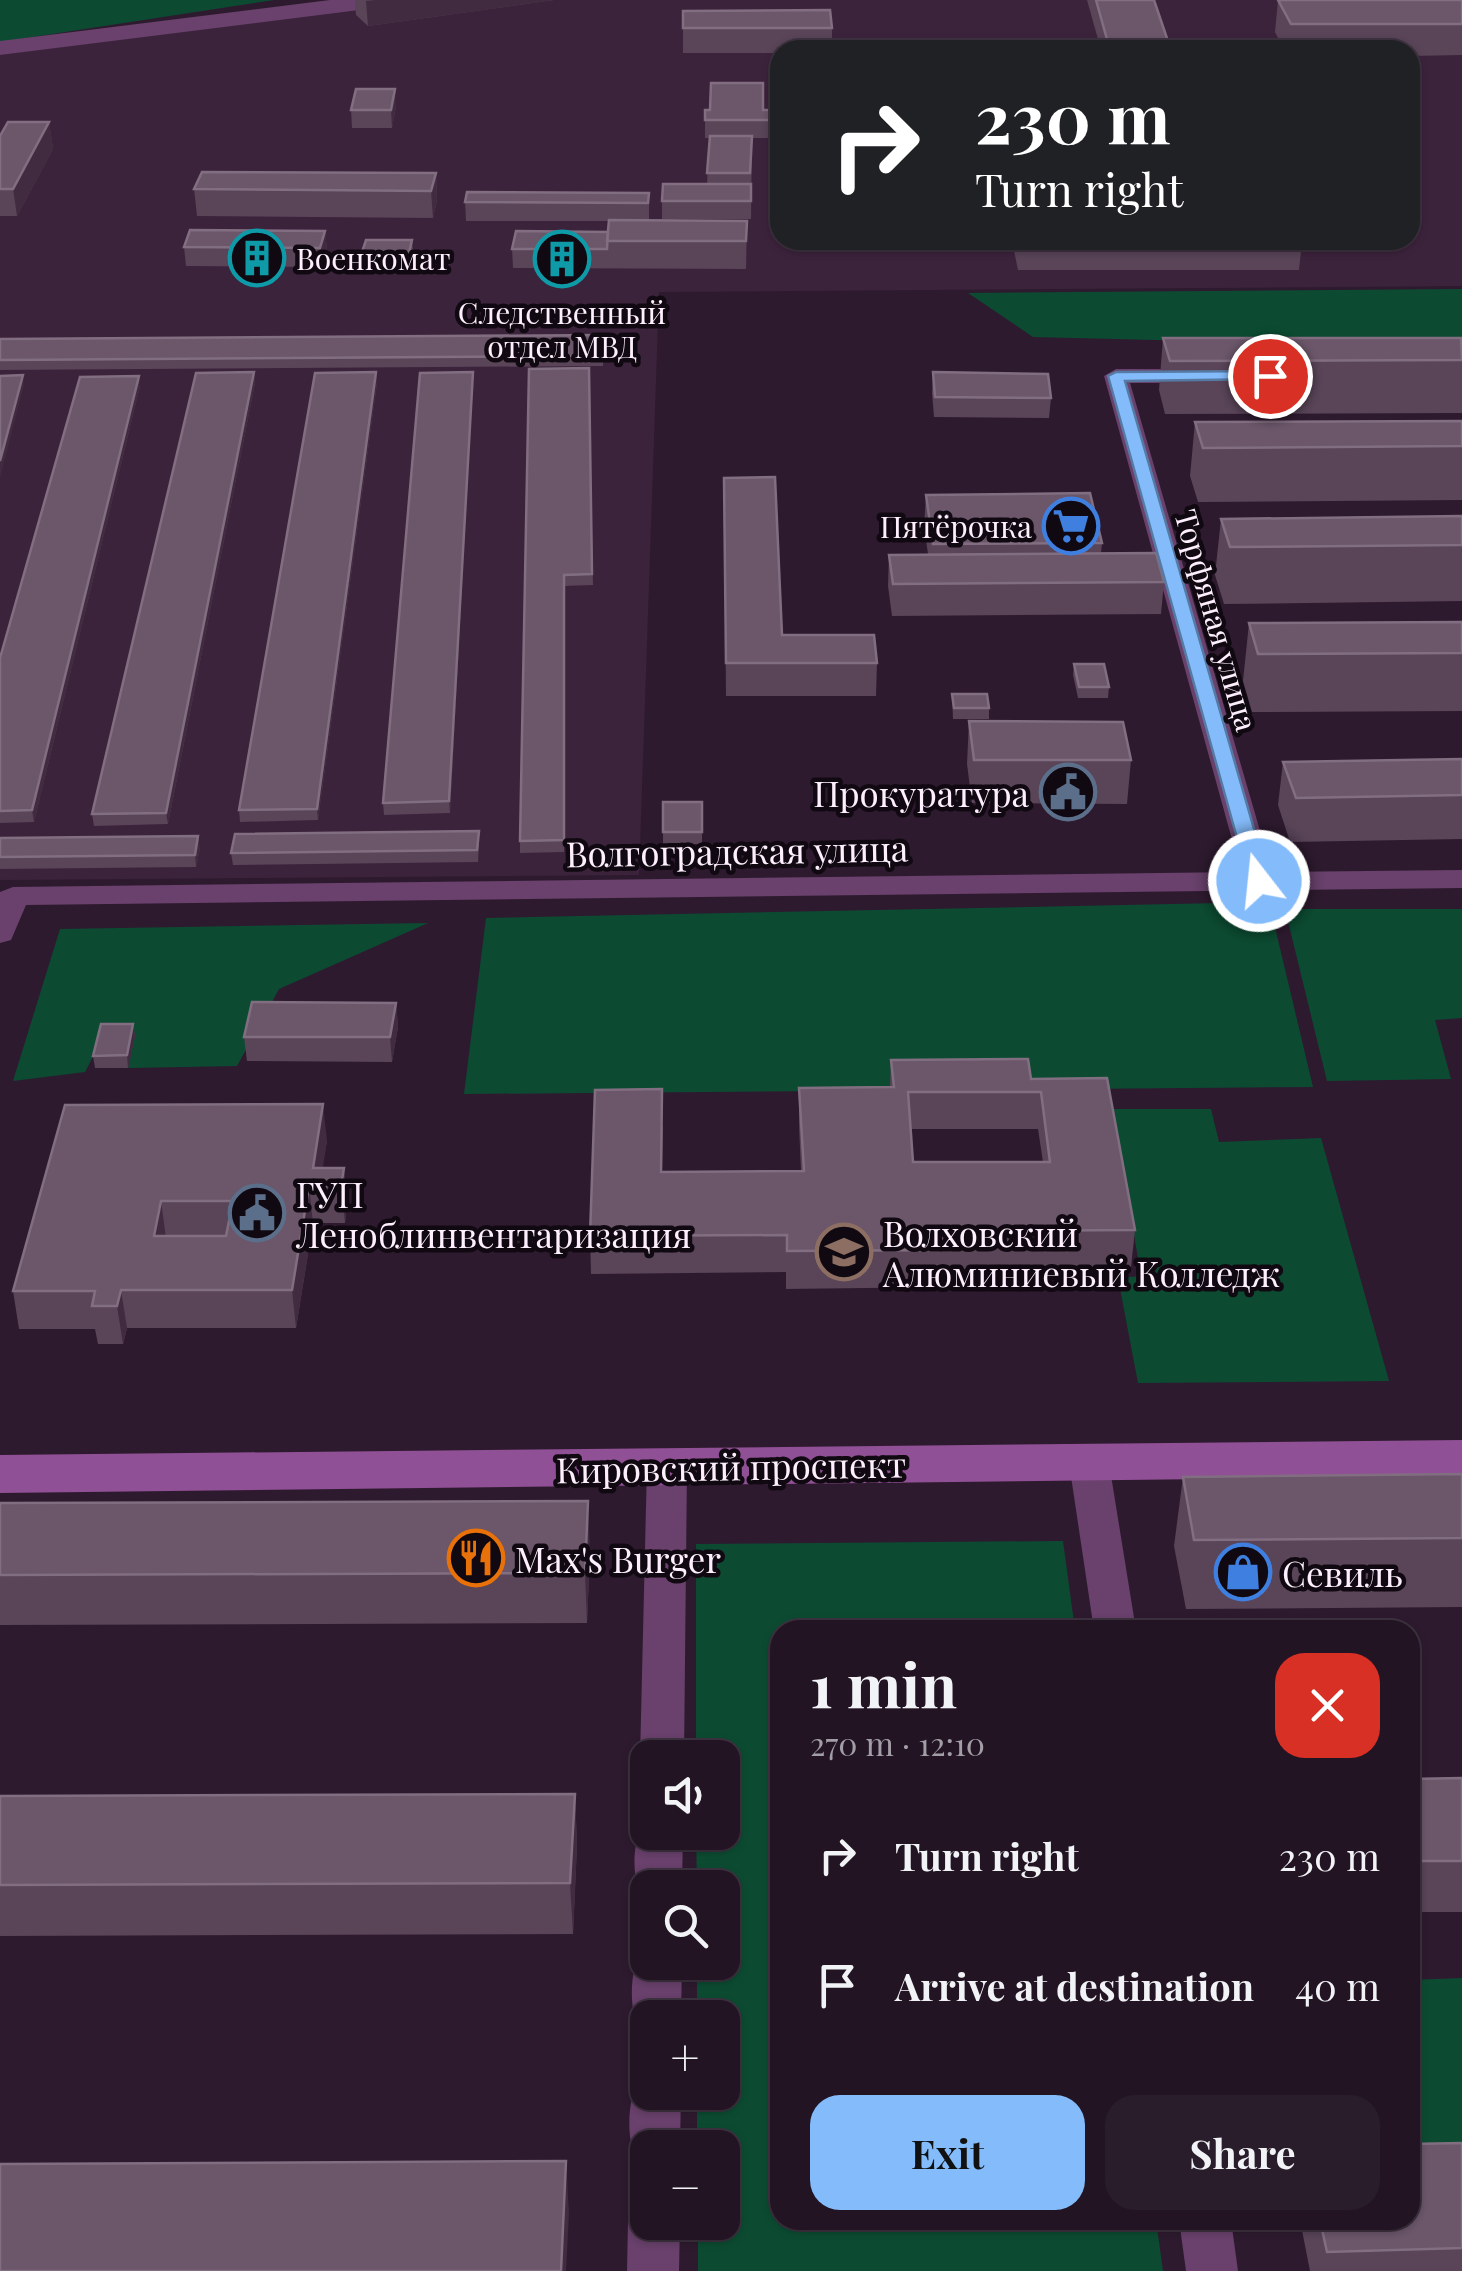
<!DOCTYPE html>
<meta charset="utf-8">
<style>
:root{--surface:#221423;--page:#2a1d2b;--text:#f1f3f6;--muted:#a29ea6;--line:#3f3341;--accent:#84bcfb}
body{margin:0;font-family:"Playfair Display",serif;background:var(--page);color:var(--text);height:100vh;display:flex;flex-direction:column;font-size:38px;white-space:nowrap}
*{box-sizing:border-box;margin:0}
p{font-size:32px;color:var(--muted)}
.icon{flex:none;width:55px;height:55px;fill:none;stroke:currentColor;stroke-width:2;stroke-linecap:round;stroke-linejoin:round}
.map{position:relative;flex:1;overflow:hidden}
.drawer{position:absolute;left:770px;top:1620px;width:650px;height:610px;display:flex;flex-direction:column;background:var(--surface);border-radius:30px;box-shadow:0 2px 8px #0004,0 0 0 2px var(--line)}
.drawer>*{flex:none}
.guide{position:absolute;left:770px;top:40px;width:650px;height:210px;border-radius:30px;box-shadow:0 2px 8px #0004,0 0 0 2px var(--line);background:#202124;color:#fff;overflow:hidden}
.tools{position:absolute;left:630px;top:1740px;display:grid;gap:20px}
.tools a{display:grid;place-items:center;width:110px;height:110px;border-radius:20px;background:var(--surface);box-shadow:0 2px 8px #0004,0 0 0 2px var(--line);font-size:50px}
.pin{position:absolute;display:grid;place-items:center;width:85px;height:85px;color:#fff;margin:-42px;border:5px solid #fff;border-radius:50%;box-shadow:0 2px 10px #0007}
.me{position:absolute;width:110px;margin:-55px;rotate:344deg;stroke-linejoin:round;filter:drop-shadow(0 0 8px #0008)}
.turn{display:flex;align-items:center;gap:35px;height:210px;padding:0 40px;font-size:45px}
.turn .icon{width:130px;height:130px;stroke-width:2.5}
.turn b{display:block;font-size:70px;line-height:85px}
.round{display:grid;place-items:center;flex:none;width:105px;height:105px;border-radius:30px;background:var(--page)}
.head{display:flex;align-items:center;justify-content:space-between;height:170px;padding:0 40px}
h1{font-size:60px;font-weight:700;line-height:75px}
.action{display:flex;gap:20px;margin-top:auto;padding:20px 40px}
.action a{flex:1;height:115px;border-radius:30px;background:var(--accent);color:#111;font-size:40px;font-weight:700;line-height:115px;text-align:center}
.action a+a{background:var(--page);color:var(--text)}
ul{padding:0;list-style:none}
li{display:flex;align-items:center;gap:30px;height:130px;padding:0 40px}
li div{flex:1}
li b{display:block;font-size:38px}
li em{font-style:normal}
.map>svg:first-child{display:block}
.built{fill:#3c233c;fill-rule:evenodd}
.green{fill:#0c4b32}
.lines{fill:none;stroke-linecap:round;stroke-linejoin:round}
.minor{fill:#69416c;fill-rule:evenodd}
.tertiary{fill:#69416c;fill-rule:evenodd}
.secondary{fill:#905095;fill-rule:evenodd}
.wall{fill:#594458;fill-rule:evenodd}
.shaded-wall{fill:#412b40}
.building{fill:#6b566a;stroke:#826e81;stroke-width:2.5;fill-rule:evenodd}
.route{fill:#84bcfb;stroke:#567aa3;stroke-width:2.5}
.labels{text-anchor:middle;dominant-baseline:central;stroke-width:9;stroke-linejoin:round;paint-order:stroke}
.far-poi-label{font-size:30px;fill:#fdeffd;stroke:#110911;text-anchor:start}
.far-street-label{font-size:30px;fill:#fdeffd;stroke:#110911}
.poi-label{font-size:35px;fill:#fdeffd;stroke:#110911;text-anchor:start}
.street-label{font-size:35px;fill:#fdeffd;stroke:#110911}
</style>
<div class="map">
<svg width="1462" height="2271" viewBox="0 0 1462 2271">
<rect width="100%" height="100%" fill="#2e1a2f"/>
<path class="built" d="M413 0H1462V286L659 292 639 875 0 880V55ZM780 50H1410V240H780Z"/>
<path class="green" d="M0 0H274L0 42Z
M1462 289V367L1237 342 1033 337 968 293Z
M1269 902 1313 1087 464 1094 486 918Z
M1285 909H1462V1018L1435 1020 1451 1079 1327 1081Z
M428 923 279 989 237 1066 128 1068 135 1036 103 1037 85 1072 13 1081 60 929Z
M1113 1109H1211L1219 1142 1321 1138 1389 1381 1138 1383 1118 1278 1141 1276Z
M1063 1541 1075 1630H780V2220H1156L1163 2271H698V2223L722 2222V2148L697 2147V2093L722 2092V2018L697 2017V1963L722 1962V1888L697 1887 696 1833 722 1832V1758L696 1757V1544Z
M1462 1978V2194L1410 2195V1980Z"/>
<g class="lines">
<path class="minor" d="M1116 369H1205L1217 376 1205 383H1130L1272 872 1462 870V888L26 905 11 940 0 943V892L13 887 1241 872 1104 376Z
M1089 1449 1103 1453 1109 1463 1136 1630H1094L1069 1463 1075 1453Z
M667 1452 681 1456 687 1466 684 1758H648V1770L640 1758 647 1466 653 1456Z
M648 1818V1832H683L682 1888H648V1903C629 1889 631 1833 648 1818Z
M648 1946V1962H682L681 2018H648V2035L640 2032C628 2009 630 1971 641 1948Z
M648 2074V2092H681L680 2148H648V2167L637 2163C626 2139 627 2102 639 2077Z
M648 2202V2222H680L679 2271H627L628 2222 636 2206Z
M1179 2220H1231L1238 2271H1186Z"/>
<path class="tertiary" d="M330 0H394L383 7 0 55V41Z"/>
<path class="secondary" d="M1462 1440V1476L0 1493V1455Z"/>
</g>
<path class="wall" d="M355 0H554L368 26 356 15Z
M1087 0H1154L1171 50H1101Z
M1278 0H1462V55L1410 56V50H1284L1275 32Z
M683 11 832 28V50H780V53H683Z
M396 106 392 128H352L351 110Z
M705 110H770V138H752L751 219H662V201L707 184 709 138H705Z
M49 122 53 149 17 216H0V136Z
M436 173 437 200 433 218 197 216 194 189Z
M649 193V220L747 221 746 269 513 268 512 249 608 232 609 221H466L465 202Z
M325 231 327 250 322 267 186 266 184 247Z
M412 240 413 250 410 262H363L362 252Z
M1013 240H1301L1302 242 1299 270H1018L1013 246Z
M1163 338 1462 340V413L1165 414 1159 390Z
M0 339 604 345 603 366 0 370Z
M589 368 593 585 564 586V852L520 853V841Z
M254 372 255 383 168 824 94 826 92 814Z
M376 372 377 383 318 820 240 822 239 810Z
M473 372 450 813 384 815 383 803Z
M933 372 1051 398 1049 418 934 417 932 393Z
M140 386 34 822 0 823V658Z
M1462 421V500L1198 502 1190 476 1195 422Z
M724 478 782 635 877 663 876 696H726Z
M926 495 1102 543 1101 553 1164 582 1161 614 892 616 888 586 889 555 928 554 924 526Z
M1462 516V601L1224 604 1215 575 1221 519Z
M1462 622V711L1252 712 1243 681 1249 623Z
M1074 664 1109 687 1108 698H1078L1073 675Z
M952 694 989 708V719H953Z
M969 721 1131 760 1127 804 972 803 967 764Z
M1462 759V839L1290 842 1278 805 1283 762Z
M663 802H702V844H663Z
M0 838 200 848 196 867 0 869Z
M479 843 478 862 233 865 231 853Z
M396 1003 398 1027 392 1062 247 1061 244 1037Z
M133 1024 135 1036 128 1068H95L93 1056Z
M891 1060 1031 1079 1135 1230 1131 1267 947 1269 946 1287 786 1289V1272L591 1274 590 1236 663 1126 662 1172 801 1171 799 1125V1088L890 1087ZM911 1129H1038L1043 1162H913Z
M65 1105 327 1141 322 1168H344L347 1205 345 1223H313L296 1328H127L123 1344H98L95 1329H19L13 1291Z
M1462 1474V1607L1186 1609 1174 1546 1183 1477Z
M0 1503 590 1551 587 1623 0 1625Z
M1462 1778V1912H1410V1779Z
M575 1794 577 1845 573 1934 0 1936V1796Z
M1462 2143V2271H1310L1300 2220H1410Z"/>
<path class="shaded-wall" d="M376 0H554L368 26 366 1Z
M395 89 396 106 392 128 391 110Z
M49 122 53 149 17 216 13 189Z
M436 173 437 200 433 218 431 191Z
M325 231 327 250 322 267 320 248Z
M254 372 255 383 168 824 166 813Z
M376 372 377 383 318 820 317 809Z
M473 372V382L450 813 449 801Z
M23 375 24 385 0 478V461Z
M139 376 140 386 34 822 32 810Z
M198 836 200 848 196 867 195 855Z
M396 1003 398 1027 392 1062 390 1037Z
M133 1024 135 1036 128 1068 127 1055Z
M323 1104 327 1141 320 1186 313 1168Z
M344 1168 347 1205 345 1223 341 1186Z
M309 1186 313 1223 296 1328 292 1290Z
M161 1201 166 1238 154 1236Z
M121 1290 127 1328 123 1344 117 1306Z
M588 1501 590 1551 587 1623 585 1573Z
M575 1794 577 1845 573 1934 570 1883Z
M566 2161 569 2213 566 2271H561Z"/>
<path class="building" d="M1096 0H1154L1171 50H1110Z
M1278 0H1462V24H1291Z
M830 10 832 28H683V11Z
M711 83H763V110H770V120H705V110H710Z
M356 89H395L391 110H351Z
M8 122H49L13 189H0V136Z
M710 136H752L750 173H707Z
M202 172 436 173 431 191 194 189Z
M663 184H751V201H662Z
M467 192 649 193 648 203 465 202Z
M609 220 747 221 746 241H607Z
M190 230 325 231 320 248 184 247Z
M516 231 608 232 607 249H512Z
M366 240H412L409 253 362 252Z
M1019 240H1301L1302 242H1020Z
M603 335 602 356 0 360V339Z
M1163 338H1461L1462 360 1170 361Z
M589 368 592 574 564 575V840L520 841 529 369Z
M254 372 166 813 92 814 196 373Z
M376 372 317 809 239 810 315 373Z
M473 372 449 801 383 803 420 373Z
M933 372 1048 374 1051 398 935 397Z
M23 375 0 461V376Z
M139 376 32 810 0 811V658L80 377Z
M1462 421V446L1203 448 1195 422Z
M775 477 782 635H874L877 663H726L724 478Z
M1090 493 1102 543 933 544 926 495Z
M1462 516V545L1230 547 1221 519Z
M1156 553 1164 582 893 584 889 555Z
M1462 622V653L1258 654 1249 623Z
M1074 664H1104L1109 687H1079Z
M952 694H987L989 708H954Z
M969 721 1123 722 1131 760H974Z
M1462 759V795L1296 798 1283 762Z
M663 802H702V832H663Z
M479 831 477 850 231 853 235 834Z
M198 836 195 855 0 857V838Z
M252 1002 396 1003 390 1037H244Z
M101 1024H133L127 1055 93 1056Z
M1028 1059 1031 1079 1107 1078 1135 1230 946 1231 948 1250 787 1251V1235L590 1236 595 1090 662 1089 661 1172 804 1171 799 1088 894 1087 891 1060ZM908 1092H1041L1050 1162H913Z
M323 1104 313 1168H344L341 1186H309L292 1290H121L117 1306H92L95 1291H13L65 1105ZM161 1201H233L226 1236H154Z
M1462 1474V1538L1194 1540 1183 1477Z
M588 1501 585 1573 0 1575V1503Z
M1462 1778V1861H1410V1779Z
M575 1794 570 1883 0 1885V1796Z
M1462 2143V2248L1327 2252 1320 2220H1410V2144Z
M566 2161 561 2271H0V2164Z"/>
<path class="route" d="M1270 371 1277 376 1275 379 1125 381 1269 881 1259 887 1249 881 1108 376 1116 372Z"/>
<defs>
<g id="building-ring" transform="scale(2.875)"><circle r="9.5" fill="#110911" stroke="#0f9aa8" stroke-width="1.5"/><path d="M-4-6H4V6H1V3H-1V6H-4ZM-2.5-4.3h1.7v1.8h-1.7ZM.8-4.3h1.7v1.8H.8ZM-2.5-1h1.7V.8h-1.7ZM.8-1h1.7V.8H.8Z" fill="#0f9aa8"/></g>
<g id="supermarket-ring" transform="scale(2.875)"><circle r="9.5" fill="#110911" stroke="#3f7fe0" stroke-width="1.5"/><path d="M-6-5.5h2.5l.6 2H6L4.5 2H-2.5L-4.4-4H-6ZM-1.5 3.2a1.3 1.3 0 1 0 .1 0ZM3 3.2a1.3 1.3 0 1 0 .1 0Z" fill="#3f7fe0"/></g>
<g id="civic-ring" transform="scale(2.875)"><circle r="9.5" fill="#110911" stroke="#5c6f8a" stroke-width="1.5"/><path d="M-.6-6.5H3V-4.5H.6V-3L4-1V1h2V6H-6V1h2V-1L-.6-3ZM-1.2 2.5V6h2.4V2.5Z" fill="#5c6f8a"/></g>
<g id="school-ring" transform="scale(2.875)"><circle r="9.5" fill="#110911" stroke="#8d6e63" stroke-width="1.5"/><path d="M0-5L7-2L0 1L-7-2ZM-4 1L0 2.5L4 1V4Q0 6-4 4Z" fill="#8d6e63"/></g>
<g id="restaurant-ring" transform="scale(2.875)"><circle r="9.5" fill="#110911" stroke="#e8710a" stroke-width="1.5"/><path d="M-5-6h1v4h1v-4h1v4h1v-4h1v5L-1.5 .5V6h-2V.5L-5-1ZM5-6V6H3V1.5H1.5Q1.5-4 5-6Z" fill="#e8710a"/></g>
<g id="shop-ring" transform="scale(2.875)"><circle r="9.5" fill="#110911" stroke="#3f7fe0" stroke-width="1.5"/><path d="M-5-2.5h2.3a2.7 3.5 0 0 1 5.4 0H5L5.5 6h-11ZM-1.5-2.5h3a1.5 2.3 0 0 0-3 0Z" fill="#3f7fe0"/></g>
</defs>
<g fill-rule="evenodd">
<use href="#building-ring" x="257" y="258"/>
<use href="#building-ring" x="562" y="259"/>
<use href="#supermarket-ring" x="1071" y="526"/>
<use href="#civic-ring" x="1068" y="792"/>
<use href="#civic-ring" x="257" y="1213"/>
<use href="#school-ring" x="844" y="1252"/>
<use href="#restaurant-ring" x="476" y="1558"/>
<use href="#shop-ring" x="1243" y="1572"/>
</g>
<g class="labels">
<g class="far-poi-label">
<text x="296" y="258">Военкомат</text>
<text x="562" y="312" text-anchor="middle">Следственный<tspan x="562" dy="34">отдел МВД</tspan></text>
<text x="1032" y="526" text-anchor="end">Пятёрочка</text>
</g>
<g class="far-street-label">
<text transform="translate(1217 620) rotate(74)">Торфяная улица</text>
</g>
<g class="poi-label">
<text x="1029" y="792" text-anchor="end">Прокуратура</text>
<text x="296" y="1193">ГУП<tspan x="296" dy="40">Леноблинвентаризация</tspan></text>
<text x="883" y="1232">Волховский<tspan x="883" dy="40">Алюминиевый Колледж</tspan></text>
<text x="515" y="1558">Max's Burger</text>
<text x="1282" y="1572">Севиль</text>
</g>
<g class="street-label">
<text transform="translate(737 850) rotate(-1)">Волгоградская улица</text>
<text transform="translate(731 1466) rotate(-1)">Кировский проспект</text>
</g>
</g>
</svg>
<div class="tools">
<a><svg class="icon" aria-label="sound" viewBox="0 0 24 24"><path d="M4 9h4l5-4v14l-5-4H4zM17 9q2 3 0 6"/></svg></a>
<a><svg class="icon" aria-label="search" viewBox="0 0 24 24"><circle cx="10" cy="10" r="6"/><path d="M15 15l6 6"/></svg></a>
<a>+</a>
<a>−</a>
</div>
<div class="pin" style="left:1270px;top:376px;background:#d93025"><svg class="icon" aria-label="arrive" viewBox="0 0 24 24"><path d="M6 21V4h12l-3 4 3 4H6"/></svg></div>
<svg class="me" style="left:1259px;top:881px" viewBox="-20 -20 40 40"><circle r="17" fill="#84bcfb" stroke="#fff" stroke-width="3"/><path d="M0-11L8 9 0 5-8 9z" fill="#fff"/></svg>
<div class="guide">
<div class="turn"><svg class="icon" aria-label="right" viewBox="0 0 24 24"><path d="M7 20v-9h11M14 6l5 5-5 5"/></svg><div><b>230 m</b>Turn right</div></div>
</div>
<section class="drawer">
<div class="head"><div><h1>1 min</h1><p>270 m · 12:10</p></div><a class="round" style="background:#d93025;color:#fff"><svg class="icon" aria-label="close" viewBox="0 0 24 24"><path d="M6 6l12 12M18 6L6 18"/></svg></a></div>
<ul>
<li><svg class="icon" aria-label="right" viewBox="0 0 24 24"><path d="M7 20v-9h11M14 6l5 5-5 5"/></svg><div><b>Turn right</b></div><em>230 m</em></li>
<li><svg class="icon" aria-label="arrive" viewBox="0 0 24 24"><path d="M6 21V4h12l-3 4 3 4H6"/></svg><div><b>Arrive at destination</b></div><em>40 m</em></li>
</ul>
<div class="action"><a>Exit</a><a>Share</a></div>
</section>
</div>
